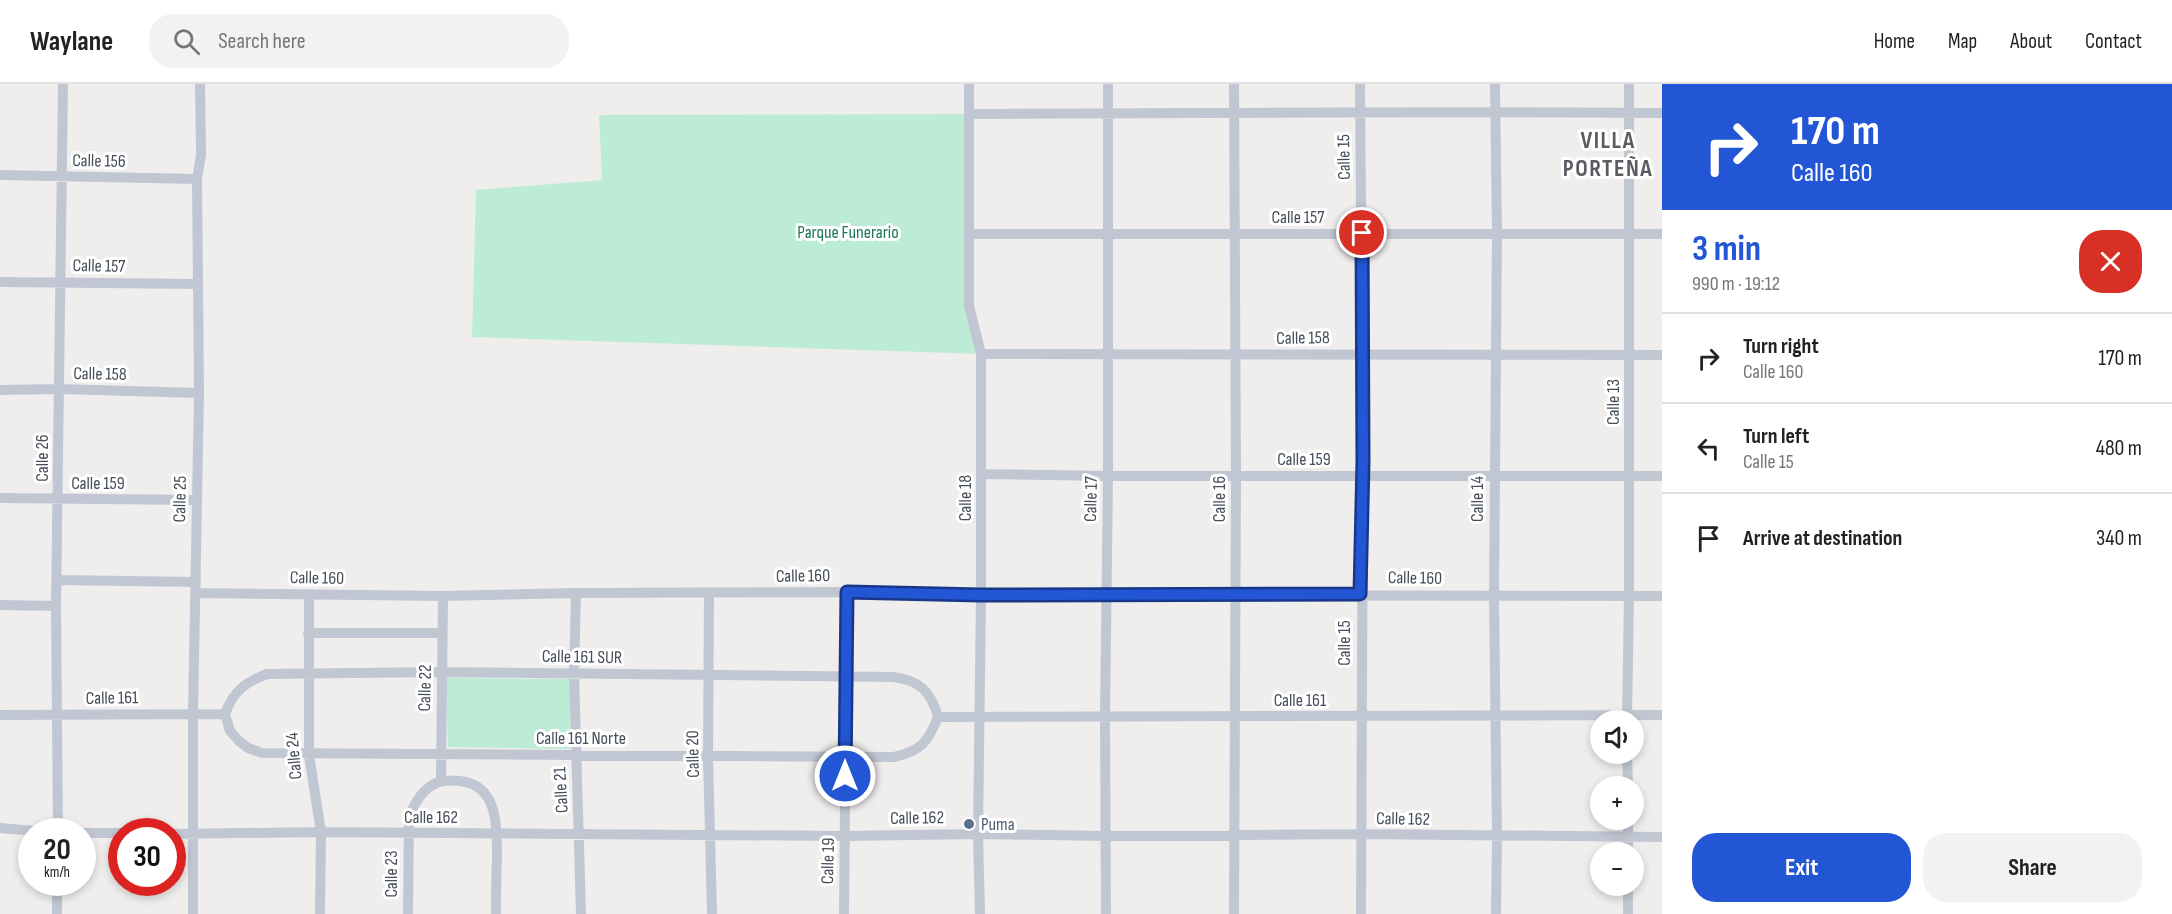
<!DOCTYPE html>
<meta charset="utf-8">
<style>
:root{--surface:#fff;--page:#f2f2f2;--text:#222;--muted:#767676;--line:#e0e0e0;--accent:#2356d4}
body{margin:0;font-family:"Sofia Sans Condensed",sans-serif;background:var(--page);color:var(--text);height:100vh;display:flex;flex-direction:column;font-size:22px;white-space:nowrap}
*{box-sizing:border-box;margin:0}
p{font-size:20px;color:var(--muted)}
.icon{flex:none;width:33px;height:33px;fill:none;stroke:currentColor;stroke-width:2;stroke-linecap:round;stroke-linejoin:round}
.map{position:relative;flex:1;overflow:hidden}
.sheet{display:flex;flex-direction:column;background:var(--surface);width:510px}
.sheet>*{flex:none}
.guide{background:#2356d4;color:#fff;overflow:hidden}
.controls{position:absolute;left:1590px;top:626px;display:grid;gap:12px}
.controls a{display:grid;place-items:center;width:54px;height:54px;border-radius:50%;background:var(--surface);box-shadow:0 3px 9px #0003;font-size:30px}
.speed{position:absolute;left:18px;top:734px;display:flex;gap:12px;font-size:30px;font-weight:700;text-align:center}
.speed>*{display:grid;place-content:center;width:78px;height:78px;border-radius:50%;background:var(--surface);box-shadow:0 3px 9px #0003;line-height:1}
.speed small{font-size:15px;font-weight:400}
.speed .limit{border:9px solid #d22;background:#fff;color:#111}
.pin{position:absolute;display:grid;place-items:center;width:51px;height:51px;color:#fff;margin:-26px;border:3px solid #fff;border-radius:50%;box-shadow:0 2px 6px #0007}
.me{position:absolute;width:66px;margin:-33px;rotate:0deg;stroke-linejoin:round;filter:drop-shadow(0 0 4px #0008)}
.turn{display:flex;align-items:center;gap:21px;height:126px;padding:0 30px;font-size:27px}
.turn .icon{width:78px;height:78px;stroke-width:2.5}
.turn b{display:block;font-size:42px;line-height:51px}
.round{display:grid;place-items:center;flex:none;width:63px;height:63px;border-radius:24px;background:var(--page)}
.headline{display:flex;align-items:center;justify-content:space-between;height:102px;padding:0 30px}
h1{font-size:36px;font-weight:700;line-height:45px;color:var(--accent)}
.action{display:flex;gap:12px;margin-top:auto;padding:12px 30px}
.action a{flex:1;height:69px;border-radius:24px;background:var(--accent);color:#fff;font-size:24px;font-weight:700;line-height:69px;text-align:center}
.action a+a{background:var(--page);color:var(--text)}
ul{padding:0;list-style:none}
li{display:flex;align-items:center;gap:18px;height:90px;padding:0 30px;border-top:2px solid var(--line)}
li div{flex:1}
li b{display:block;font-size:22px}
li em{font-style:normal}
header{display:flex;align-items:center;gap:36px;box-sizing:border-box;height:84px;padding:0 30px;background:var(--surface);border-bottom:2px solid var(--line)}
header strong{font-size:28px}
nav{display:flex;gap:33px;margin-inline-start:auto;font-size:21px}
.search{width:420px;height:54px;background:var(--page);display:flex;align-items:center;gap:15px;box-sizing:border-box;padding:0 21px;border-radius:24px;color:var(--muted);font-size:22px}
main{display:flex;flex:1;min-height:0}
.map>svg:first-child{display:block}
.green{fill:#bdecd6}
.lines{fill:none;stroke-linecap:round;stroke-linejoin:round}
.minor{stroke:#c1c7d2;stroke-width:10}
.route-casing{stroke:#17388a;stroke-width:15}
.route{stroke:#2356d4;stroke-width:10}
.service-dot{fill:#5c6f8a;stroke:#fff;stroke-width:2}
.labels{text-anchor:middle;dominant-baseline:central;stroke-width:6;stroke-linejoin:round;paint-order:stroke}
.street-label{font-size:18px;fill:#464e59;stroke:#fff}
.park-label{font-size:18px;fill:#1c7656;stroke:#fff}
.service-label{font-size:18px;fill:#4e5e75;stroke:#fff;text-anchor:start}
.district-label{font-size:24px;font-weight:bold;letter-spacing:1.5px;fill:#5a5c62;stroke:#fff}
</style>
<header>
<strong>Waylane</strong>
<div class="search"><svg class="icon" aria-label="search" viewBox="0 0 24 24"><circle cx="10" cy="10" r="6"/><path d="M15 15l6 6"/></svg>Search here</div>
<nav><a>Home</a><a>Map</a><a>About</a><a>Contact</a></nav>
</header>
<main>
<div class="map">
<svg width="1662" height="830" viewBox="0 0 1662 830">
<rect width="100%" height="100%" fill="#f0eded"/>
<path class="green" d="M969 30 965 218 981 270 472 253 476 106 602 96 599 31Z
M446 594 571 595 570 665 448 663Z"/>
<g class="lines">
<path class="minor" d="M969 0V222L981 270V511L978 750 980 830
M1234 0 1236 391 1234 830
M1360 0 1363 377 1361 830
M1495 0 1497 149 1494 512 1497 753 1496 830
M969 30 1495 28 1662 29
M0 91 197 95
M970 150H1662
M0 198 198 200
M981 270 1662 271
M0 306 59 305 199 309
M982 390 1108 392H1662
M0 414 197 416
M58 496 196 498
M195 509 443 512 576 509 847 508 981 511 1662 512
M576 509 574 590 581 830
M709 509 708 672 712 830
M309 510V671L321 748 320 830
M0 521 56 522
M308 549H442
M225 630 230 647 239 657 248 664 262 669 894 673C921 667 928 658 938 633
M225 630C233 607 246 598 267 590L442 588 893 593C919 596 931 607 938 633
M0 631 225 630
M938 633 1662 631
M1627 636 1629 512V0
M1627 669 1628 702
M441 697 443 512
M1628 735V768
M0 744 35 747
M58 747 56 522 63 0
M82 749H122
M172 750 321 748 845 752 978 750 1106 752 1361 750 1662 753
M57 830V798
M193 830V630L199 309 197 95 201 71 200 0
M408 830 409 733C415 718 425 700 443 697 497 691 497 734 497 774 496 793 496 811 496 830
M844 830 847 508
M1106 830 1105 633 1108 392V0
M1628 830V801"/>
</g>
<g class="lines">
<g class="route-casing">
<path id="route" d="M845 692 847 508 981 511 1360 510 1363 377 1362 149"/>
</g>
<use href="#route" class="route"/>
</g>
<circle class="service-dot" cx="969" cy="740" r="6"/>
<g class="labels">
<g class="street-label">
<text transform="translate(1344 73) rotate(-91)">Calle 15</text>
<text transform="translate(99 77) rotate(1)">Calle 156</text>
<text x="1298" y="133">Calle 157</text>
<text transform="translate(99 182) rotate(1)">Calle 157</text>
<text transform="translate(1303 254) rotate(-1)">Calle 158</text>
<text transform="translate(100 290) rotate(1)">Calle 158</text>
<text transform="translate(1613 318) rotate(-90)">Calle 13</text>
<text transform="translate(42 374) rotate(-90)">Calle 26</text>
<text x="1304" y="375">Calle 159</text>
<text x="98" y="399">Calle 159</text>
<text transform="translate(965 414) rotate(-90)">Calle 18</text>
<text transform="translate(180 415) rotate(-89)">Calle 25</text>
<text transform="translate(1091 415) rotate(-89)">Calle 17</text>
<text transform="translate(1219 415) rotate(-90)">Calle 16</text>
<text transform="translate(1477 415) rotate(-90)">Calle 14</text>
<text transform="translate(803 492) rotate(-1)">Calle 160</text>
<text transform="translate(317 494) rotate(1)">Calle 160</text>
<text transform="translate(1415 494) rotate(1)">Calle 160</text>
<text transform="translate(1344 559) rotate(-90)">Calle 15</text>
<text transform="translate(582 573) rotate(1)">Calle 161 SUR</text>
<text transform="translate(425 604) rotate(-89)">Calle 22</text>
<text transform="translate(112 614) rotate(-1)">Calle 161</text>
<text x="1300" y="616">Calle 161</text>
<text x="581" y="654">Calle 161 Norte</text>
<text transform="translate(693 670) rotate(-91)">Calle 20</text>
<text transform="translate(294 672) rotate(-95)">Calle 24</text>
<text transform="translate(561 706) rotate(-93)">Calle 21</text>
<text x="431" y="733">Calle 162</text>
<text transform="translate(917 734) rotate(-1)">Calle 162</text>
<text transform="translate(1403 735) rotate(1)">Calle 162</text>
<text transform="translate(828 777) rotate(-89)">Calle 19</text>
<text transform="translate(391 790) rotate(-90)">Calle 23</text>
</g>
<g class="park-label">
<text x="848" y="148">Parque Funerario</text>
</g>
<g class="service-label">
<text x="981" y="740">Puma</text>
</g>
<g class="district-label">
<text x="1608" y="56">VILLA<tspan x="1608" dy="28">PORTEÑA</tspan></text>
</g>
</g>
</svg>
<div class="controls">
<a><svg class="icon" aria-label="sound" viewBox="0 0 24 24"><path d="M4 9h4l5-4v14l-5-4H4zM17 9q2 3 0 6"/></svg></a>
<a>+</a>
<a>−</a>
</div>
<div class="speed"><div>20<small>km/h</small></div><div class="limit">30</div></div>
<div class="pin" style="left:1362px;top:149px;background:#d93025"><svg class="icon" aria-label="arrive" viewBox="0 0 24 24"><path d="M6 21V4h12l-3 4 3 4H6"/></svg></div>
<svg class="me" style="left:845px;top:692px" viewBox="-20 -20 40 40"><circle r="17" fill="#2356d4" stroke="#fff" stroke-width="3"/><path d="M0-11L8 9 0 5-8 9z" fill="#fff"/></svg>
</div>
<section class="sheet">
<div class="guide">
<div class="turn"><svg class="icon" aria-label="right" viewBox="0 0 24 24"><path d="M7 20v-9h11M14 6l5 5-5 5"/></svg><div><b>170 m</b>Calle 160</div></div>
</div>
<div class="headline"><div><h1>3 min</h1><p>990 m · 19:12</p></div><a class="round" style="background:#d93025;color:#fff"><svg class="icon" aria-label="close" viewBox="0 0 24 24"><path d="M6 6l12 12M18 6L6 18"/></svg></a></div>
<ul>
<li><svg class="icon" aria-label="right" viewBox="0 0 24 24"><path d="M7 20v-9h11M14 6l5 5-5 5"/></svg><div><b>Turn right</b><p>Calle 160</p></div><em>170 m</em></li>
<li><svg class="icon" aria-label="left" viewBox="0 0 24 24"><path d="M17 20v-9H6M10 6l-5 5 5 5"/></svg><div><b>Turn left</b><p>Calle 15</p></div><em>480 m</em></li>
<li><svg class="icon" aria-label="arrive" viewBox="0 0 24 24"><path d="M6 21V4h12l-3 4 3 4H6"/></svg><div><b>Arrive at destination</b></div><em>340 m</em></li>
</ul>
<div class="action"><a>Exit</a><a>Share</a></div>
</section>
</main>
